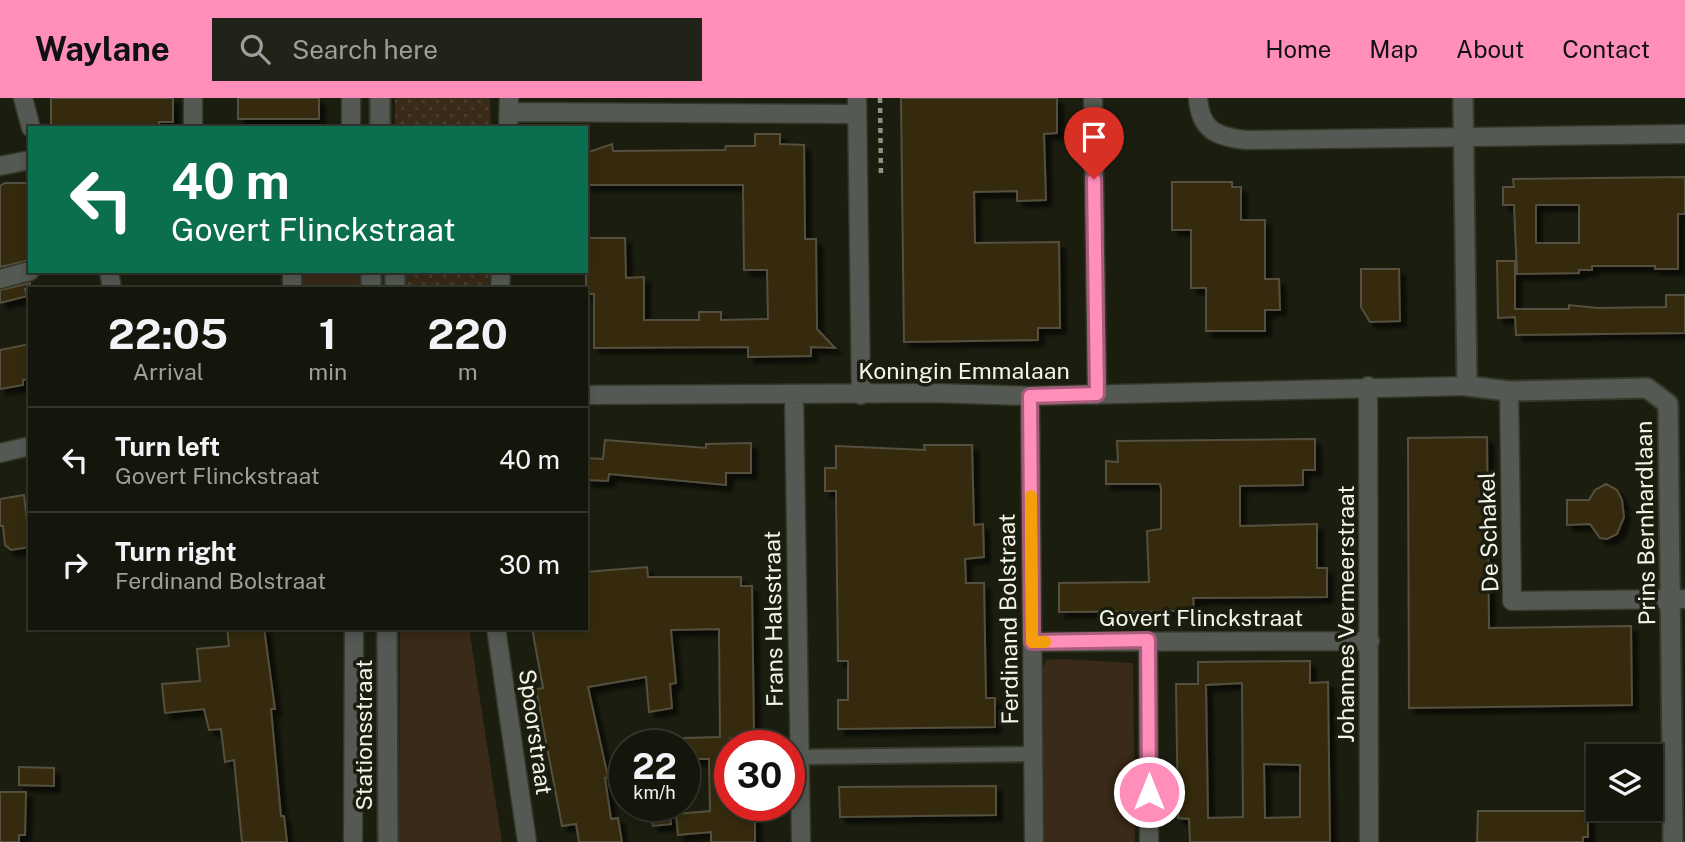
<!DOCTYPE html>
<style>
:root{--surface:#14160b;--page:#212319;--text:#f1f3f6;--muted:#9d9f9d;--line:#33352c;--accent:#ff8ebb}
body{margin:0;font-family:"Public Sans",sans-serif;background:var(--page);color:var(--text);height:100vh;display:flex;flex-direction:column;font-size:26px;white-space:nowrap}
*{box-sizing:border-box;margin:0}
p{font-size:23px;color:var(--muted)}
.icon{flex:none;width:38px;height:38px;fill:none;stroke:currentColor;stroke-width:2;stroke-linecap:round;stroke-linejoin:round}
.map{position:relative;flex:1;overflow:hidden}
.side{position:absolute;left:28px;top:189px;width:560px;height:343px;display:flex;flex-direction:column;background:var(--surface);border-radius:0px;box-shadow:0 4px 10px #0003,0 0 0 2px var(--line)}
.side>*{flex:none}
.hud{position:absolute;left:28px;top:28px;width:560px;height:147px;border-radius:0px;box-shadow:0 4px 10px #0003,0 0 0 2px var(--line);background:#0b6e4f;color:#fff;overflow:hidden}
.buttons{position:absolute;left:1586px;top:646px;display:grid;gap:14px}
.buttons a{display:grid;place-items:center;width:77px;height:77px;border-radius:0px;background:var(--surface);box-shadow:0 4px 10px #0003,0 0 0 2px var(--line);font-size:35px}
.speed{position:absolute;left:609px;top:632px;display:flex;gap:14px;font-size:35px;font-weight:700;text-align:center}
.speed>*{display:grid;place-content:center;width:91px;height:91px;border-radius:50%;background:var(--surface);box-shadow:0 4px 10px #0003,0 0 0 2px var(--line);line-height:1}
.speed small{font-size:18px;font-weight:400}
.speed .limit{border:10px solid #d22;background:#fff;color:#111}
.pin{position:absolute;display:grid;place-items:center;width:60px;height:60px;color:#fff;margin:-72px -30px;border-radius:50% 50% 50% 0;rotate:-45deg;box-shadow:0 0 7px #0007}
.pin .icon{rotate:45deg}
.me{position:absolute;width:77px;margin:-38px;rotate:0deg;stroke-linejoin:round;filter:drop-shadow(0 0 5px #0008)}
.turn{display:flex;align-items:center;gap:24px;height:147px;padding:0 28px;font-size:32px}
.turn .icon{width:91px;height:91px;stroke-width:2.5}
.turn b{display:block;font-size:49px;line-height:60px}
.eta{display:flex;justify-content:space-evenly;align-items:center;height:119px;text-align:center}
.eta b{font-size:42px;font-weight:700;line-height:49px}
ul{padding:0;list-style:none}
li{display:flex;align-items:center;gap:21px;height:105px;padding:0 28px;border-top:2px solid var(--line)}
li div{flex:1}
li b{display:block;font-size:26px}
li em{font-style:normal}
header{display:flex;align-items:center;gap:42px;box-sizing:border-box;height:98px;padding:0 35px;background:var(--accent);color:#111}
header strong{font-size:33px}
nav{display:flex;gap:38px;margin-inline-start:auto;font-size:24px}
.search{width:490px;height:63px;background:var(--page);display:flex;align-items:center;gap:18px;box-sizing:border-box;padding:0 24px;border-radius:0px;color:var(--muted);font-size:26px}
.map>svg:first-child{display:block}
.grass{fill:#392a19}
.park{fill:url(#park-dots)}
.building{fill:#342a07;stroke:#544f3f;stroke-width:2;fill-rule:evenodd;filter:url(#shadow)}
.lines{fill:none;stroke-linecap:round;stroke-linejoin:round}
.pedestrian-casing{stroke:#353829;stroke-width:18}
.minor-casing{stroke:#353829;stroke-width:21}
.tertiary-casing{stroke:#353829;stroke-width:23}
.path{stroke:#8f9285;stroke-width:4.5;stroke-dasharray:5 5;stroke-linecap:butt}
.pedestrian{stroke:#545953;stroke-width:14}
.minor{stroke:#545953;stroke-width:18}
.tertiary{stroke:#545953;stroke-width:19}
.route-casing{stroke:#a65c7a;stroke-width:18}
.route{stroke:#ff8ebb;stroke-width:12}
.slow{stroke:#f59e0b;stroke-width:12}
.labels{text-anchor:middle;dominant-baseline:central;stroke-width:7;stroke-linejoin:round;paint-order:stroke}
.street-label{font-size:23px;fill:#f3f5eb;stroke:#1b1e0f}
</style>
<header>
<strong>Waylane</strong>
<div class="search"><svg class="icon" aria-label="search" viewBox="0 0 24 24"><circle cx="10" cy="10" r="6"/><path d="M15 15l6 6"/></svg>Search here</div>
<nav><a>Home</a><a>Map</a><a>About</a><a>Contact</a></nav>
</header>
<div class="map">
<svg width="1685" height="744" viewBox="0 0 1685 744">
<defs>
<pattern id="park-dots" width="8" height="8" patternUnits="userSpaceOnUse" patternTransform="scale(1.75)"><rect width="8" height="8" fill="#392a19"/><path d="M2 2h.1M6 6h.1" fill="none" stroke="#4c3f2f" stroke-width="1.8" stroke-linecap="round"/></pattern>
<filter id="shadow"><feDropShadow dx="6" dy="6" stdDeviation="2" flood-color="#0009"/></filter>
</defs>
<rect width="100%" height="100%" fill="#1b1e0f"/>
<path class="grass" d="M302 173H365L364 191H300Z
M400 530H469L502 744H399Z
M1063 561 1133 565 1135 744H1043L1042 571 1046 562Z"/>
<path class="park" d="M395 0H490L491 30H395Z
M405 173H492L491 191H406Z"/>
<path class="building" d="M51 0H173V24H159V29L51 30Z
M238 0H319V21H238Z
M901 0H1057V35L1044 36 1046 102 1017 103V93L974 94 975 145 1059 144 1060 230H1038V242L904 244Z
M755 36H780V46L804 47 805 141H816L817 231 835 250 811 249V258L748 259V249L594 250V196H586V140H625L626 180 644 179V222H699V214H721V222L768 221 767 172H744L743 87H586V55L612 46 613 53 725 52 726 48H755Z
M1685 79V116H1678V171H1655V168H1592V172H1579V175L1517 176 1514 107H1503V89H1514L1513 81ZM1536 107H1579V145H1536Z
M1172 84H1232V89H1241V122H1265V181H1279L1280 212H1265V233H1206V190H1191V132H1172Z
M5 85H30V162L0 169V88Z
M1497 163H1515V211H1569V207L1597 210 1666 209V197H1685V235L1516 237 1515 219 1498 220Z
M1361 171H1399L1400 223 1370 224 1361 209Z
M30 185V191H25L27 198 0 205V192Z
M30 246V281L23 282V287L0 291V252Z
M1487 339 1489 530 1631 528 1632 607 1409 610 1408 340Z
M1315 341V372H1303V387L1240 388V428L1317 426V470H1327V499L1193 500 1194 513 1059 514V485L1149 484 1147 433 1161 431V391L1160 386H1106V363L1118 364 1117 343Z
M605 342 706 350V346L751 345V375H726V387L609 376 608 383 586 382V360L603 361Z
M924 347H972L974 427 983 426 984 459 965 461 966 485H984L986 600H995V629L838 631V602H848V563H838L836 393H825V370H836V348L925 352Z
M1606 386 1617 392 1622 402 1624 419 1617 436 1607 441 1600 440 1590 426 1567 427V402H1589L1595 392Z
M24 397 30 449 11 452 5 447 3 428H0V401Z
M647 469 648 479H741V488H752L754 640H730V707H755V744H711V734L678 737 676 716 710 713 709 661H684V640L720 639 719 531 671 532 676 585 670 586 672 610 649 614 646 579 588 589 608 679 605 680 611 721 618 720 622 744H579L576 726 562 728 536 591 543 590 532 530H586V474Z
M227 530H264L275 611H271L281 718H284L287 744H242L234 662 225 664 221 631 209 632 204 611 165 615 162 586 200 583 197 551 229 548Z
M1310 563V585L1328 584 1330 744H1190L1189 721 1178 720 1176 586H1198V564ZM1242 585 1243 719 1208 720 1206 587ZM1264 666 1300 667V719L1265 720Z
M19 669 54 670V688L19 687Z
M996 688V717L840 719 839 689Z
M0 694H26L25 737H19V744H0Z
M649 707H669L671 726 653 728Z
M1478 713H1588V739H1583V744H1477Z"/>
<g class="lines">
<g class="pedestrian-casing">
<path id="pedestrian" d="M800 659 1034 656"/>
</g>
<g class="minor-casing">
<path id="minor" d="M23 0 31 30
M193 0V30
M351 0V30
M857 0 861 297
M1093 0 1097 297
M1198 0C1200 33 1218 39 1246 42L1685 36
M509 14 857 16
M508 30 509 0
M0 68 30 62
M109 173 112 191
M0 181 30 173
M292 191V173
M500 191 501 173
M1368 288 1369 744
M1509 293 1512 503 1685 501
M586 297 934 295 1030 298 1467 288
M794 298 801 744
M1030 298 1034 744
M0 355 30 348
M496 530 527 744
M1148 543 1149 744
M1032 544 1370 543
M353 744 354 530"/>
</g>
<g class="tertiary-casing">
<path id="tertiary" d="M380 0V30
M1463 0 1467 288 1509 293 1647 290 1668 306 1673 744
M395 173V191
M371 191V173
M387 530 388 744"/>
</g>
<path class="path" d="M880 0 881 79"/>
<use href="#pedestrian" class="pedestrian"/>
<use href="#minor" class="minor"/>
<use href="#tertiary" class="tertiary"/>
</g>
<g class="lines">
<g class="route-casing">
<path id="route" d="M1094 81 1097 296 1030 298 1032 544 1148 542 1149 694"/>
</g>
<use href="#route" class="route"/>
<path class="slow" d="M1031 398 1032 544H1045"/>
</g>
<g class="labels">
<g class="street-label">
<text x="964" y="272">Koningin Emmalaan</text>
<text transform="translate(1645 425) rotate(-91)">Prins Bernhardlaan</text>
<text transform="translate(1488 434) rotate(-92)">De Schakel</text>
<text transform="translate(1345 516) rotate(-90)">Johannes Vermeerstraat</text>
<text x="1201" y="519">Govert Flinckstraat</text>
<text transform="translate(773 521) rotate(-91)">Frans Halsstraat</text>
<text transform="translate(1008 521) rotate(-91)">Ferdinand Bolstraat</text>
<text transform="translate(536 634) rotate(82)">Spoorstraat</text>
<text transform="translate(363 637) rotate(-90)">Stationsstraat</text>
</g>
</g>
</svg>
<div class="buttons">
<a><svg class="icon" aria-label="layers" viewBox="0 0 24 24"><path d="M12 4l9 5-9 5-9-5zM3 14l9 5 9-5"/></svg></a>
</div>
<div class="speed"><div>22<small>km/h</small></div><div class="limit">30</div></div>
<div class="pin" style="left:1094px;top:81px;background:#d93025"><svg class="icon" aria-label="arrive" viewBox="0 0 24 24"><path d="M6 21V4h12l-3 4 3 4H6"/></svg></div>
<svg class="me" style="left:1149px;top:694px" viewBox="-20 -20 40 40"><circle r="17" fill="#ff8ebb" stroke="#fff" stroke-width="3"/><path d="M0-11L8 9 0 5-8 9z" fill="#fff"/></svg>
<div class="hud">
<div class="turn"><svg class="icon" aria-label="left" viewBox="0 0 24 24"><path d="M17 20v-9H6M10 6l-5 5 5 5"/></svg><div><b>40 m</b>Govert Flinckstraat</div></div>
</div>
<section class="side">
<div class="eta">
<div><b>22:05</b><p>Arrival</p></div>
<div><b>1</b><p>min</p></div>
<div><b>220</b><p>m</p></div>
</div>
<ul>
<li><svg class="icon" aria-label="left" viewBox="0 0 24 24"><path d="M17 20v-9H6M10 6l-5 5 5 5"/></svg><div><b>Turn left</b><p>Govert Flinckstraat</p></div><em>40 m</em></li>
<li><svg class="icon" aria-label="right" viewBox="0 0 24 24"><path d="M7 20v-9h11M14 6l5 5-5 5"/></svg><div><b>Turn right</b><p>Ferdinand Bolstraat</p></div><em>30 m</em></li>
</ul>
</section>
</div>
